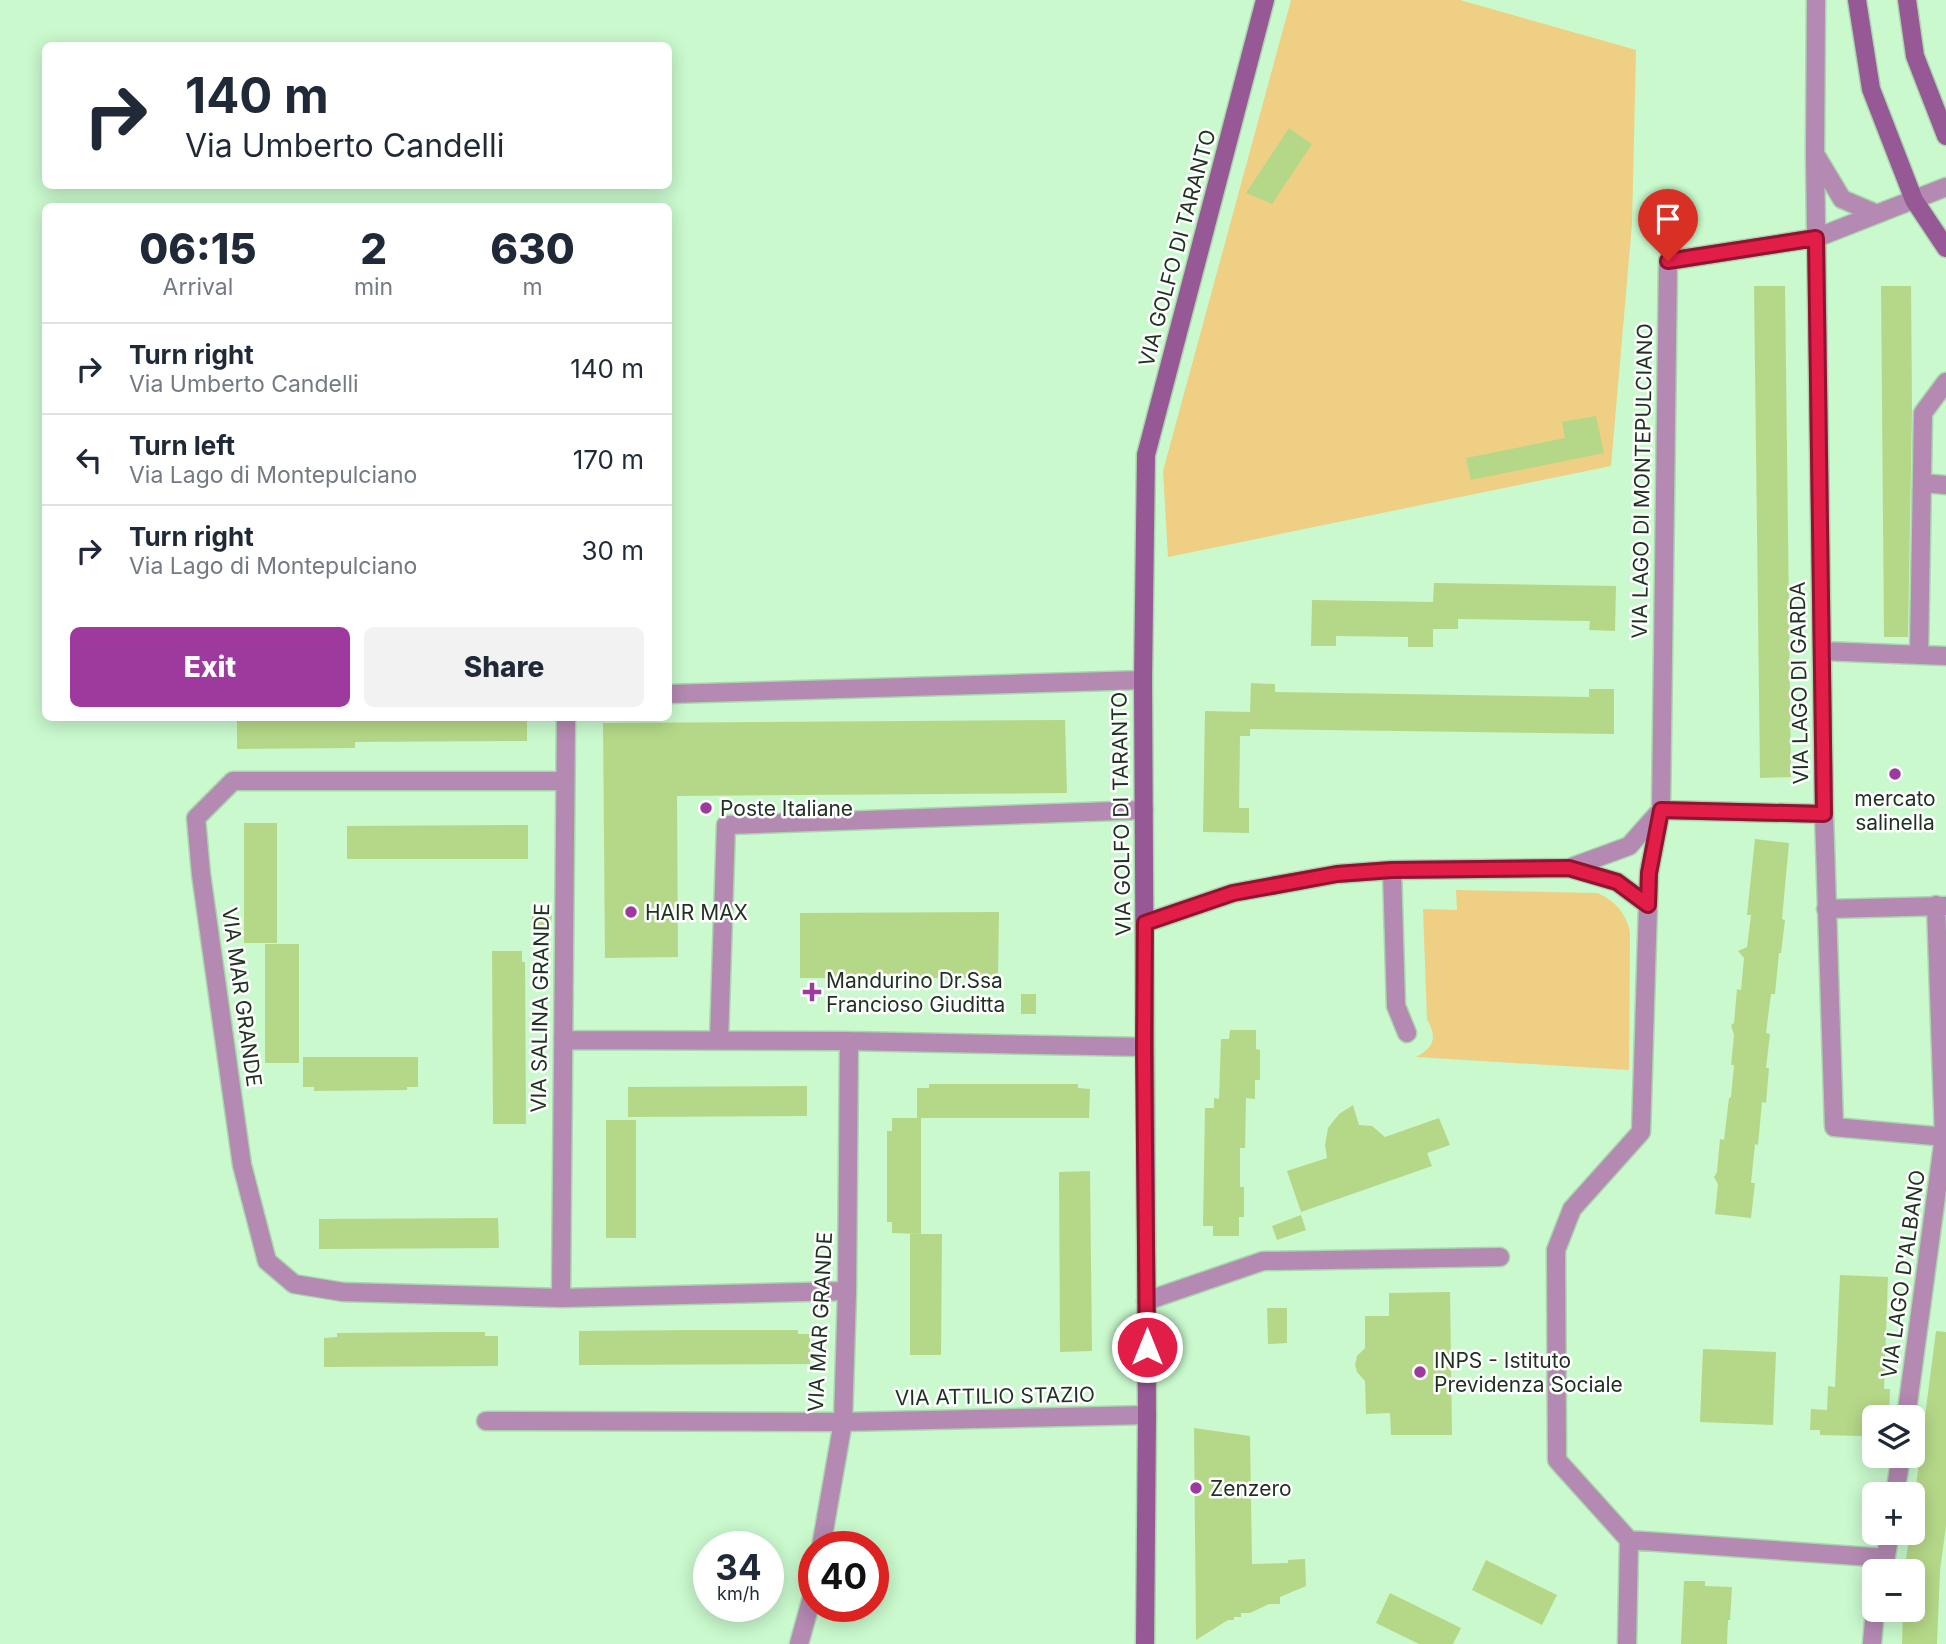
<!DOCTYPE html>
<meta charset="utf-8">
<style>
:root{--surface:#fff;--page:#f2f2f3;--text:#1f2937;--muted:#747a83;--line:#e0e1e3;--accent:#9e399e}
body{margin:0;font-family:Inter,sans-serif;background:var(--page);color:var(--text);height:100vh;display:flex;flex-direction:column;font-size:26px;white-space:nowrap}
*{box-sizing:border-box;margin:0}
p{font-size:23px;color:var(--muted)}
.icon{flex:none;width:38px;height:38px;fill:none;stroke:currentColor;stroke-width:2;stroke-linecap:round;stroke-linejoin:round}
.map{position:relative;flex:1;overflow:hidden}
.panel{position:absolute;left:42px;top:203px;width:630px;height:518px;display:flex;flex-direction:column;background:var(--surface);border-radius:10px;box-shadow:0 4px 18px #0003}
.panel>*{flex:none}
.hud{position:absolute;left:42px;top:42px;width:630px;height:147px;border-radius:10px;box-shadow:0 4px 18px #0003;background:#fff;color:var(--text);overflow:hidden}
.tools{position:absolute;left:1862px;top:1405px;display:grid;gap:14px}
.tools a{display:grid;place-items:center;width:63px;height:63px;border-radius:10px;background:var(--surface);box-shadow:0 4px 18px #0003;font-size:35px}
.speed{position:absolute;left:693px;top:1531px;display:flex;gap:14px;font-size:35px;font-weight:700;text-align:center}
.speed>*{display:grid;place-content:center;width:91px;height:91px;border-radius:50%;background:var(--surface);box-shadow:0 4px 18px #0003;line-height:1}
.speed small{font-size:18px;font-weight:400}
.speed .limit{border:10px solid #d22;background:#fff;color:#111}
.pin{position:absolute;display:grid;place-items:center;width:60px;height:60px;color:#fff;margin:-72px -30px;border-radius:50% 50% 50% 0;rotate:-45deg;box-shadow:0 0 7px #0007}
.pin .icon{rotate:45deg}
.me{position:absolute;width:77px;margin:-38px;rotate:0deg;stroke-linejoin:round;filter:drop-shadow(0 0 5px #0008)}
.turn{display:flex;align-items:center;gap:24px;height:147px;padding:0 28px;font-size:32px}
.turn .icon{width:91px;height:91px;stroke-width:2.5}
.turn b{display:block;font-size:49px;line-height:60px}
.eta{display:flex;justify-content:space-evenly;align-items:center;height:119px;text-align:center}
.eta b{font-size:42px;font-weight:800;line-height:49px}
.cta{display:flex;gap:14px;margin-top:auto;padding:14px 28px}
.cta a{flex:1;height:80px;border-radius:10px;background:var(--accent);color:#fff;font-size:28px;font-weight:800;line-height:80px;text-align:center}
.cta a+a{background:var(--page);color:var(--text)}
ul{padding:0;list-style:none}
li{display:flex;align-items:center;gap:21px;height:91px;padding:0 28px;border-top:2px solid var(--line)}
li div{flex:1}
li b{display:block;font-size:26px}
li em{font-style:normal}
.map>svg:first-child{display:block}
.green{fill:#eecf84}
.building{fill:#b5d888}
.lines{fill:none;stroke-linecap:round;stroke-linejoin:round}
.street-casing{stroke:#aad5ae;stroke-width:21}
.secondary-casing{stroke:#aad5ae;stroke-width:21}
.street{stroke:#b489b2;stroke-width:18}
.secondary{stroke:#975996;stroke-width:18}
.route-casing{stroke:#92132f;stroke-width:18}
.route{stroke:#e11d48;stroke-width:12}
.poi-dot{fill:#9e399e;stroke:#fff;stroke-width:2.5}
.labels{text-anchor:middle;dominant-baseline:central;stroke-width:5;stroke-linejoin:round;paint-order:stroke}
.street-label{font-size:21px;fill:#1f3121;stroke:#fff}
.poi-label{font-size:21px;fill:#1f3121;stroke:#fff;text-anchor:start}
</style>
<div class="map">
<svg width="1946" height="1644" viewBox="0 0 1946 1644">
<rect width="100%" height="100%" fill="#c9f9cd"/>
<path class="green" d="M1291 0H1460L1636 50 1632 224 1611 466 1168 557 1163 471Z
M1456 890 1598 893C1615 901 1626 913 1630 932L1629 1070 1416 1057C1435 1046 1437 1038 1427 1019L1423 909 1457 910Z"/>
<path class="building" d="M1289 128 1312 144 1272 204 1246 193Z
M1754 286H1785L1791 777 1760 778Z
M1881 286H1911L1912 413 1908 637H1884Z
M1596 416 1604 453 1471 480 1466 458 1565 438 1562 422Z
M1434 583 1616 586 1615 631 1589 630 1590 621 1458 619V629H1433V647H1408V637L1336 636V646H1311L1312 600 1433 602Z
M1251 683 1275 684V692L1589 697V689H1614V734L1250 729V736H1240L1239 808H1249V833L1203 832 1205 711 1250 712Z
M237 718H527V741L355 742V748L237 749Z
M1065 720 1067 793 677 796 678 957 605 958 603 723Z
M244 823H277V943H244Z
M528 825V859H347V826Z
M1755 839 1789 843 1782 919 1785 920 1781 953H1779L1775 994H1771L1766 1033 1770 1034 1766 1068H1769L1766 1103 1762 1102 1758 1145 1755 1144 1751 1183H1755L1751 1218 1715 1214 1718 1184 1714 1177 1717 1172 1720 1139 1724 1140 1729 1098 1731 1097 1734 1065H1731L1734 1035 1731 1025 1734 1023 1737 989 1741 990 1744 958 1738 951 1747 947 1751 915H1747Z
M532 912 552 913 551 928H532Z
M999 912 998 978H800V913Z
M265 944H299V1063H265Z
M492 951H522V962H525L526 1124H493Z
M1021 994H1036V1014H1021Z
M1230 1030H1256V1049L1260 1050V1080H1255V1099L1246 1098 1245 1148H1240V1187H1244V1217H1239V1236H1213V1226H1203L1205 1108H1214V1098L1219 1099 1221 1039H1229Z
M303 1057H418V1087H407V1090L314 1091V1087H303Z
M929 1084H1078V1088L1090 1089 1089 1118H917V1088H929Z
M807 1086V1116L628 1117V1087Z
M1353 1105 1359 1125 1372 1126 1385 1137 1439 1118 1450 1145 1427 1153 1432 1166 1301 1212 1287 1171 1327 1158 1325 1145 1328 1128 1339 1114Z
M892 1118H921V1234L892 1233V1222H887V1131H892Z
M606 1120H636V1238H606Z
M1090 1171 1092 1351 1060 1352 1059 1172Z
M1301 1215 1306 1230 1277 1240 1272 1226Z
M498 1218 499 1248 319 1249V1219Z
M910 1234H942L941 1355H910Z
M1840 1275 1888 1277 1884 1389H1890L1889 1418H1874V1432H1862V1436L1820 1435V1430H1810L1811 1409 1827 1410 1828 1386 1835 1387Z
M1450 1292 1452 1435H1391L1390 1413 1366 1414 1365 1381 1357 1372 1355 1365 1357 1356 1365 1348V1316H1389V1293Z
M1267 1308H1287V1343L1268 1344Z
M697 1330H798V1334H810V1364L579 1365V1331Z
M1936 1331 1946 1332V1526L1940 1570 1937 1644H1902L1903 1610H1913V1572H1904L1910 1533H1913V1509Z
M447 1332H485V1336H498V1366L324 1367V1338L337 1337V1333Z
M1703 1349 1776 1352 1773 1425 1700 1422Z
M1194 1428 1250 1436 1252 1564 1288 1563V1560L1305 1559 1306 1586 1280 1597V1604H1269L1250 1613H1241V1617H1234V1620H1228L1196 1640Z
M1486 1560 1557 1595 1542 1625 1472 1590Z
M1684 1581H1705V1586L1732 1587 1730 1620H1728L1727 1644H1681Z
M1390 1593 1461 1628 1453 1644H1419L1376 1623Z"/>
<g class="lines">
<g class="street-casing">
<path id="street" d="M1816 0 1815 154 1842 199 1877 214 1946 187
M1815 154 1824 814 1834 1127 1946 1137
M1877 214 1816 238 1668 261 1661 810 1649 873 1641 1132 1572 1209 1556 1250 1557 1460 1629 1540 1886 1558
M1923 483 1946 485
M1822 651 1946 656
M1919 655 1923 413 1946 382
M668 694 1143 680
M565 781H233L196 818 201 874 242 1165 267 1261 294 1284 343 1292 561 1298 847 1291
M1661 810 1824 814
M1569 868 1629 846 1661 810
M1392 870 1396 1006 1407 1033
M1826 909 1946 906
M1145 923 1233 893 1337 874 1392 870 1569 868 1617 882 1648 905
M563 1040 849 1041 1144 1047
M719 1040 726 825 1144 810
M561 1298 566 718
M1146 1301 1263 1261 1500 1257
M1906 1418 1944 1137 1936 905
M486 1421 843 1422 1147 1415
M1895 1494 1901 1456
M821 1547 843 1422 847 1291 849 1041
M1883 1572 1890 1533
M799 1644 814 1590
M1627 1644 1629 1540
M1872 1644 1875 1610"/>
</g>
<g class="secondary-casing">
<path id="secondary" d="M1857 0 1871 89 1914 200 1946 248
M1907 0 1915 56 1946 136
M1145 1644 1147 1415 1143 680 1146 455 1265 0"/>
</g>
<use href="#street" class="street"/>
<use href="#secondary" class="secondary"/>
</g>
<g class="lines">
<g class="route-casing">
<path id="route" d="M1147 1347 1144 1047 1145 923 1233 893 1337 874 1392 870 1569 868 1617 882 1648 905 1649 873 1661 810 1824 814 1816 238 1668 261"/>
</g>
<use href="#route" class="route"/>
</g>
<g class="poi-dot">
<circle cx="1895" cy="774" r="7"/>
<circle cx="706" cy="808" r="7"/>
<circle cx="631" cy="912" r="7"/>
<path d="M808.5 981.5h7v7h7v7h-7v7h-7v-7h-7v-7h7z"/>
<circle cx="1420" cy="1372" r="7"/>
<circle cx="1196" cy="1488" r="7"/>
</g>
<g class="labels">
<g class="street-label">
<text transform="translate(1177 248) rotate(-75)">VIA GOLFO DI TARANTO</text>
<text transform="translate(1642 481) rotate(-89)">VIA LAGO DI MONTEPULCIANO</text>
<text transform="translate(1799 683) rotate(-91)">VIA LAGO DI GARDA</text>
<text transform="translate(1121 814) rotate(-91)">VIA GOLFO DI TARANTO</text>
<text transform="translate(242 997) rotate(82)">VIA MAR GRANDE</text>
<text transform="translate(540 1008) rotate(-89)">VIA SALINA GRANDE</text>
<text transform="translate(1903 1274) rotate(-82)">VIA LAGO D'ALBANO</text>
<text transform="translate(820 1322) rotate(-87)">VIA MAR GRANDE</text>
<text transform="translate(995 1396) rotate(-1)">VIA ATTILIO STAZIO</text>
</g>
<g class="poi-label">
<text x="1895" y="798" text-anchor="middle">mercato<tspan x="1895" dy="24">salinella</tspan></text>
<text x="720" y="808">Poste Italiane</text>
<text x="645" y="912">HAIR MAX</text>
<text x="826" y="980">Mandurino Dr.Ssa<tspan x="826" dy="24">Francioso Giuditta</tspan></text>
<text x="1434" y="1360">INPS - Istituto<tspan x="1434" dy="24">Previdenza Sociale</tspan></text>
<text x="1210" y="1488">Zenzero</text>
</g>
</g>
</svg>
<div class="tools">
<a><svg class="icon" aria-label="layers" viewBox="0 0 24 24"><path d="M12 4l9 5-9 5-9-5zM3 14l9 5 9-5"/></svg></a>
<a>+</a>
<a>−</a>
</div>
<div class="speed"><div>34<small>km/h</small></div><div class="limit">40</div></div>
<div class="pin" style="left:1668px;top:261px;background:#d93025"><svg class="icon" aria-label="arrive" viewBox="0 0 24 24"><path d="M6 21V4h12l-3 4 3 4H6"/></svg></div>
<svg class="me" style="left:1147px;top:1347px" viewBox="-20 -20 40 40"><circle r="17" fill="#e11d48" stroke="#fff" stroke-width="3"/><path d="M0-11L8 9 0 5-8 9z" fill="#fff"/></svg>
<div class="hud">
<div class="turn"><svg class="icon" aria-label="right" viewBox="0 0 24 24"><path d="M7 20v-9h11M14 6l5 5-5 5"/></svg><div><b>140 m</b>Via Umberto Candelli</div></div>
</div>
<section class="panel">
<div class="eta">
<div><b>06:15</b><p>Arrival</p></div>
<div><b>2</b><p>min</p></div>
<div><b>630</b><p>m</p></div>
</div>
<ul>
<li><svg class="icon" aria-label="right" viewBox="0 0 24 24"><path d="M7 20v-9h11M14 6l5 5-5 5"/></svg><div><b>Turn right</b><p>Via Umberto Candelli</p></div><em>140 m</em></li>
<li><svg class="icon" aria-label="left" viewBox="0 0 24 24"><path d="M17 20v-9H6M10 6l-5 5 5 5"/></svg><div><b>Turn left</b><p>Via Lago di Montepulciano</p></div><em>170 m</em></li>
<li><svg class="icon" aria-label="right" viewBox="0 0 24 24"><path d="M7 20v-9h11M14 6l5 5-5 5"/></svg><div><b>Turn right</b><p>Via Lago di Montepulciano</p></div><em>30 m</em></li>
</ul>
<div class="cta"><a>Exit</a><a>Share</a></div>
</section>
</div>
